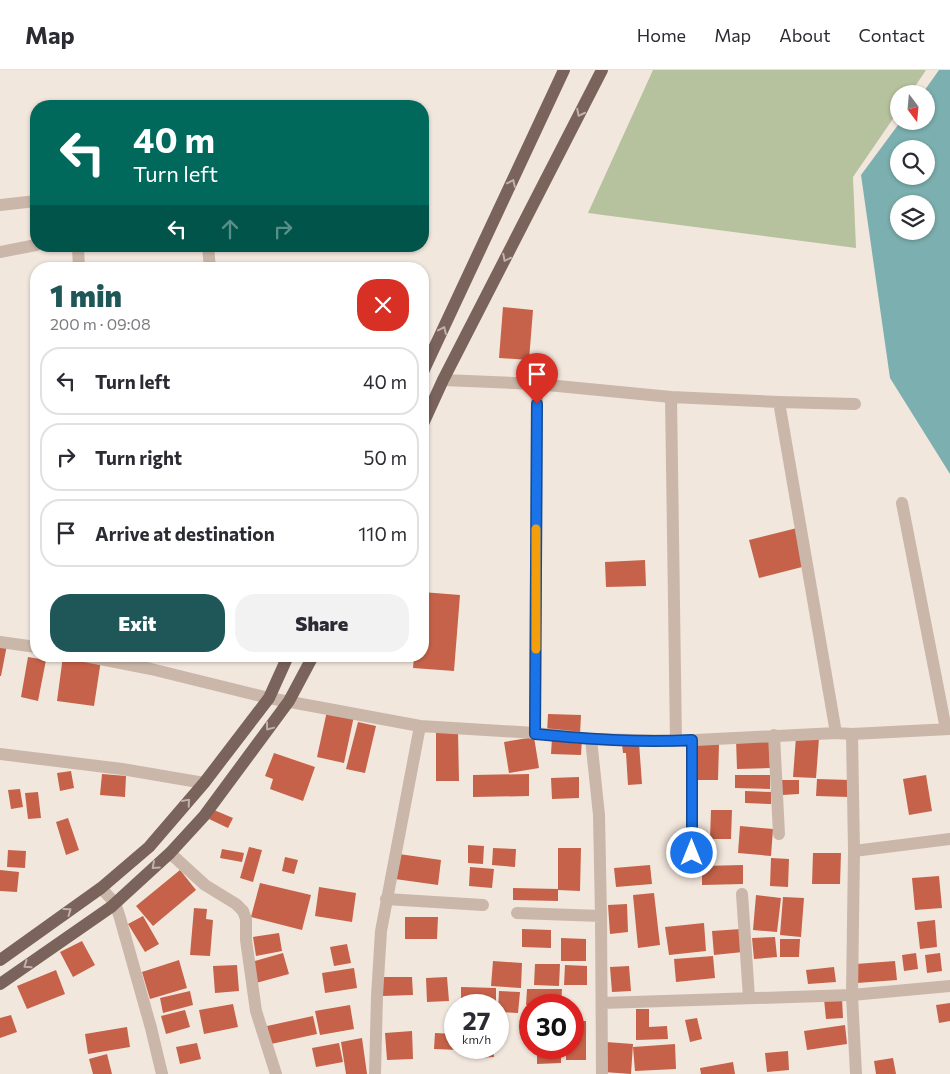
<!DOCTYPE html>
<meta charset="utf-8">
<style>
:root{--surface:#fff;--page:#f2f2f3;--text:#2b2b33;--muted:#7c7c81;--line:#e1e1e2;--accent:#1f5759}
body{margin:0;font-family:Commissioner,sans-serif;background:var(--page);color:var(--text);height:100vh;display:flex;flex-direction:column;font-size:19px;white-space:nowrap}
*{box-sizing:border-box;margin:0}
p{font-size:16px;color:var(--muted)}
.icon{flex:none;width:28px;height:28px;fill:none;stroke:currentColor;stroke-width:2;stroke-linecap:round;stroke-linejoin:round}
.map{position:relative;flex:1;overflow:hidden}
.panel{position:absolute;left:30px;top:192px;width:399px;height:400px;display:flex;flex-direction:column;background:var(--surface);border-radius:20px;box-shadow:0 1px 4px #0004}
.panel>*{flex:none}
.banner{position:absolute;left:30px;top:30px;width:399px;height:152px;border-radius:20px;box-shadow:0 1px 4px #0004;background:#00695c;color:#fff;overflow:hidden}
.needle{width:32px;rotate:164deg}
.buttons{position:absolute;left:890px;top:15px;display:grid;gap:10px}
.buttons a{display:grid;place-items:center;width:45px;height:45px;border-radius:50%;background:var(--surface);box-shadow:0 1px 4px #0004;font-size:25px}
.speed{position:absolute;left:444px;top:924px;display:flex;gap:10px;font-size:25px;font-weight:700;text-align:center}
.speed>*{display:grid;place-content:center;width:65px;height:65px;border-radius:50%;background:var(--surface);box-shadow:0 1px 4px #0004;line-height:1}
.speed small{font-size:12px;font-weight:400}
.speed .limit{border:8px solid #d22;background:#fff;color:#111}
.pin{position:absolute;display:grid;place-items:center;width:42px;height:42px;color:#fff;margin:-51px -21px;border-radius:50% 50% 50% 0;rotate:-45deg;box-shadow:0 0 5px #0007}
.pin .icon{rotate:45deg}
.me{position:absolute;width:55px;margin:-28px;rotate:0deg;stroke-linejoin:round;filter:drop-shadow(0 0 4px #0008)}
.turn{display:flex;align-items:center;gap:18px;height:105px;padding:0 20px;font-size:22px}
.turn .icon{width:65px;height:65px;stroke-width:2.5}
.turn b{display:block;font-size:35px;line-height:42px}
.lanes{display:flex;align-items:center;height:48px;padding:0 20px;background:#0003;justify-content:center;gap:25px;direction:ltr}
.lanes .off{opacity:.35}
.round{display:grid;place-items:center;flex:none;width:52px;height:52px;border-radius:20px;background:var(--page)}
.summary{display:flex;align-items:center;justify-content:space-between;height:85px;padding:0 20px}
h1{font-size:30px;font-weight:800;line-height:38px;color:var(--accent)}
.button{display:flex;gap:10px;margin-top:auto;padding:10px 20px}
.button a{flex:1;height:58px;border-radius:20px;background:var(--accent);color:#fff;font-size:20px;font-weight:800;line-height:58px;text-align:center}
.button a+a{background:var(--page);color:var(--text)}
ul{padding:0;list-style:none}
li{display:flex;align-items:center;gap:15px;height:68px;margin:0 10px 8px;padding:0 10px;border:2px solid var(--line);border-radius:20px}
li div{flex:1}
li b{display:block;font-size:19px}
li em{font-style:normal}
header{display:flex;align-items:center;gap:30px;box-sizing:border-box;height:70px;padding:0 25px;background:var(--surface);border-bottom:1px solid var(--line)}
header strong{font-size:24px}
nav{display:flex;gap:28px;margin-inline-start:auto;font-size:18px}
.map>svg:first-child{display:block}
.green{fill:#b6c19d}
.water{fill:#7cafaf;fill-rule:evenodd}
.building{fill:#c56249}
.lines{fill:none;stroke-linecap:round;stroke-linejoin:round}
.minor{stroke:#cab7a9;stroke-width:12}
.primary{stroke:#79635a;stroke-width:12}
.oneway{stroke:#c0b2a9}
.route-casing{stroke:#114b97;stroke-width:12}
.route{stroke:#1a73e8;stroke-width:9}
.slow{stroke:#f59e0b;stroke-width:9}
</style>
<header>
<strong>Map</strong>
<nav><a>Home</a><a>Map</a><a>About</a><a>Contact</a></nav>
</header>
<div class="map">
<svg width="950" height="1004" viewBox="0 0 950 1004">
<rect width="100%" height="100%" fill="#f2e7dd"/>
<path class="green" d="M653 0H926L910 24H899V40L853 107 856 178 588 143Z"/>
<path class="water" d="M939 0H950V404L890 308 861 105 901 51H926V24H922ZM899 79H926V106H899ZM899 134H926V161H899Z"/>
<path class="building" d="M503 237 533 240 529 290 499 288Z
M797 458 806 496 759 508 749 470Z
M645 490 646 516 606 517 605 492Z
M422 522 460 525 454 601 413 598 414 586H422Z
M0 574 7 575 1 606H0Z
M63 586H73L101 590 94 636 57 631Z
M28 587 46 590 38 631 21 627Z
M327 641 354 646 344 693 317 687Z
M548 644 581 645 580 664 547 663Z
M358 652 376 656 365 703 346 699Z
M458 660 459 711H436V661Z
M534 667 539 698 509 703 504 672Z
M796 667 819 668 816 708 793 707Z
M552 668 582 669 581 685 551 684Z
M736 669H769L770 698 737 699Z
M639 673 642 714 628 715 626 683H623L622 674Z
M696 674H719L718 710H696Z
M274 683 315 697 303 731 270 719 273 709 265 706Z
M71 701 74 718 60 721 57 703Z
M102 704 126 706 125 727 100 725Z
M529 704V726L473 727V705Z
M735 705H770V719L735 718Z
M926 705 932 741 909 745 903 709Z
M579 707V728L552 729 551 708Z
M817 709 850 710 849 727 816 726Z
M782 710H799V724L782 725Z
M20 719 23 737 11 739 8 720Z
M745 721 771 722V734L745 733Z
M38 722 41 748 28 749 25 723Z
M214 740 233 748 228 758 209 749Z
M711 740H732L731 769H710Z
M68 748 79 780 66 785 56 752Z
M740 756 773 759 771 786 738 783Z
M468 775 484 776 483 794 468 793Z
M249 777 262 780 253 812 240 808Z
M493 778 516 779 515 797 492 795Z
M558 778H581L580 821 558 820V831L513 830V818L558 819Z
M222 779 244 783 242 792 220 788Z
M8 780 26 781 25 798 7 797Z
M813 783H841L840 814H812Z
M399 784 441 790 438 815 395 809Z
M285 787 298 790 294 804 282 801Z
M771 788 789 789 788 817 770 816Z
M650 795 652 814 616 817 614 798Z
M743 795V814L702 815V796Z
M470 797 494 799 492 818 469 816Z
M0 800 19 802 17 822 0 821Z
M180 800 196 820 153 856 136 836Z
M939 806 942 838 915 840 912 808Z
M260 813 311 825 302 860 251 847Z
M319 817 356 823 352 852 315 846Z
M654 823 660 875 638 878 633 825Z
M756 825 781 828 777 862 753 860Z
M783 827 804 828 801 867 780 865Z
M627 834 628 862 610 864 608 835Z
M194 838 207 839 206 849 213 850 210 886 190 885Z
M143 846 159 874 145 882 128 854Z
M405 847H438L437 869H405Z
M935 850 937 877 920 879 917 852Z
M704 853 706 881 669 885 665 857Z
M522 859 551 860V878L522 877Z
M741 859 743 882 714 885 712 861Z
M279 863 282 881 256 886 253 867Z
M775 867 777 887 754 889 752 868Z
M561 868 586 869V891H561Z
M780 869H800L799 887H780Z
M82 871 95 895 73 907 60 882Z
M347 874 351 893 334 896 330 877Z
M283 883 289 904 256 913 251 892Z
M916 883 918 899 904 901 902 885Z
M940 883 942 901 927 903 925 885Z
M713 886 715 908 676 912 674 889Z
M179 890 187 918 150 929 142 902Z
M493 891 522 893 521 918 491 916Z
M895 891 897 910 857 913 856 894Z
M535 894H560L559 916 534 915Z
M237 895 239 921 215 923 213 896Z
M565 895 587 896V915H564Z
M629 896 631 921 612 922 610 897Z
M834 897 836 912 808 914 806 900Z
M354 898 357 918 325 923 322 903Z
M56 900 65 924 27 939 17 916Z
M381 907H412L413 925 382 926Z
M447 907 449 931 427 932 426 908Z
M461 917 496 918V935L461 934Z
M527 919H562L561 935H526Z
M190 921 193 935 163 943 160 928Z
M499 921 520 922 518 943 498 942Z
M842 928 843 948 826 949 824 929Z
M950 933V951L939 953 936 935Z
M233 934 238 957 204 964 199 940Z
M350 935 354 959 320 965 315 941Z
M636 939H649V957L667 956 668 969 636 970Z
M185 940 190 957 166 964 161 946Z
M11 945 17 962 0 968V948Z
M313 946 317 964 271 974 267 956Z
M697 948 702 969 690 972 685 950Z
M572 951H586V990H566V978H572Z
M845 955 847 974 807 980 804 961Z
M127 957 130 977 88 984 85 964Z
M412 961 413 989 387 990 385 963Z
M435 963 455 964V978H459V980L434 979Z
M362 968 367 1004H346L341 972Z
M606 972 633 974 631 1004 604 1002Z
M197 973 201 989 180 994 176 977Z
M339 973 343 992 316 997 312 978Z
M675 974 676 999 635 1001 633 977Z
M476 978H493L494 987 477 988Z
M561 978V993L537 994V979Z
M788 981 789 1000 767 1002 765 983Z
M107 984 112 1004H93L89 989Z
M893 988 896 1004H876L874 991Z
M733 992 735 1004H701L700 998Z"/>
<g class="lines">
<path class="minor" d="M0 135 36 131
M78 176 79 199
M208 176 210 199
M0 182 36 175
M443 310 537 314 671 327 779 332 855 334
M671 327 676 671
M779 332 836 663
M902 433 946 659
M0 572 36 577
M85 586 151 599 269 628 420 656 535 663 591 669 676 671 836 663 852 664 950 659
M535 663 537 314
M852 664 854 781 852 925 856 1004
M774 665 779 764
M591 669 599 745 601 846 602 1004
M692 670V783
M0 684 122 699 204 713
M854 781 950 769
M170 783 205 815 236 834 243 841 246 849V870L256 941 276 1004
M101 818 115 833 120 848 151 958 162 1004
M742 824 749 928
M386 829 483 835
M517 843 601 846
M602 933 852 925 950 916
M375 1004 377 926 381 861 420 656"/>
<path class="primary" d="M422 304 564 0
M422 356 443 310 602 0
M0 890 101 818 149 777 204 713 269 628 288 586
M0 914 111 837 170 783 204 746 289 631 313 586"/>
</g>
<defs><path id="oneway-chevron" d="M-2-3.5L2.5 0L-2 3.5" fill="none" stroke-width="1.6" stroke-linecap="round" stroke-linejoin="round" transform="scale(1.25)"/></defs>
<g class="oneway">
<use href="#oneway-chevron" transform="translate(580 43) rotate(117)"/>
<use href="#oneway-chevron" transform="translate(512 113) rotate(-65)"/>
<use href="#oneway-chevron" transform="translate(506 188) rotate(117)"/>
<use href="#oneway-chevron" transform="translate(443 260) rotate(-65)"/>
<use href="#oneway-chevron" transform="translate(269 657) rotate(127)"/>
<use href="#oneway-chevron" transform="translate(187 732) rotate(-49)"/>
<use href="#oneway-chevron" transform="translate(155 796) rotate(138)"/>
<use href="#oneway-chevron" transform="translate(68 841) rotate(-36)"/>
<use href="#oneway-chevron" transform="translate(27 895) rotate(145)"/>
</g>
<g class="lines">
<g class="route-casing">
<path id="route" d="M537 334 535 664C587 669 639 673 692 670V783"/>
</g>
<use href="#route" class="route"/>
<path class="slow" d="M536 579V459"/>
</g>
</svg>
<div class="buttons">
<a><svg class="needle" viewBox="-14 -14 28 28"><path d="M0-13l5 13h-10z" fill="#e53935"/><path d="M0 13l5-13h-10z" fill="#7c7c81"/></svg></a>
<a><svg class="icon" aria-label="search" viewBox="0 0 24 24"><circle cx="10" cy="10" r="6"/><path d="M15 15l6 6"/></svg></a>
<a><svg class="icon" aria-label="layers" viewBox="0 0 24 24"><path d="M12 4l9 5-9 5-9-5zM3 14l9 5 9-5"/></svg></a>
</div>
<div class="speed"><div>27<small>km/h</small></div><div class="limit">30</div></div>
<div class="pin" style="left:537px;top:334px;background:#d93025"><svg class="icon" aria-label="arrive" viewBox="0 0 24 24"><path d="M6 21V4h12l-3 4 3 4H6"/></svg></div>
<svg class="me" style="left:692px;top:783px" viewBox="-20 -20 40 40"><circle r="17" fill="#1a73e8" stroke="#fff" stroke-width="3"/><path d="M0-11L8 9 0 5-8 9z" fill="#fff"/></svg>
<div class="banner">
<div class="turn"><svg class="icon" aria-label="left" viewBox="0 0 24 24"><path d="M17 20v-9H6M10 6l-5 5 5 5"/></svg><div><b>40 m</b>Turn left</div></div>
<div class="lanes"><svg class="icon" aria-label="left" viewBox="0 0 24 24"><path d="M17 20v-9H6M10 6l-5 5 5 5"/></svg><svg class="icon off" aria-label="ahead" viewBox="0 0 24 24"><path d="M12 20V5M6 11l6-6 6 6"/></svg><svg class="icon off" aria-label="right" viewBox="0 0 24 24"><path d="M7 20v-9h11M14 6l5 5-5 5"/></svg></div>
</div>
<section class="panel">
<div class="summary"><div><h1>1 min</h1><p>200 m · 09:08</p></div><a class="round" style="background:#d93025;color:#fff"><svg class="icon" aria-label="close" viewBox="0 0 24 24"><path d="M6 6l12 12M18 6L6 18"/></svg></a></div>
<ul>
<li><svg class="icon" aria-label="left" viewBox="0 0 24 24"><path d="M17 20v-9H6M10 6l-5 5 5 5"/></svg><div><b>Turn left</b></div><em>40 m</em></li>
<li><svg class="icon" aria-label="right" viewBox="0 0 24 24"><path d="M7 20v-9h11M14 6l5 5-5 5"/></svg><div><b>Turn right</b></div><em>50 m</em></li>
<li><svg class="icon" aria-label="arrive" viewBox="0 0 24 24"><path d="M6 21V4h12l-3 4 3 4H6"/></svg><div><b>Arrive at destination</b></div><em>110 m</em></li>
</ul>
<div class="button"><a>Exit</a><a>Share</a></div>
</section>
</div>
